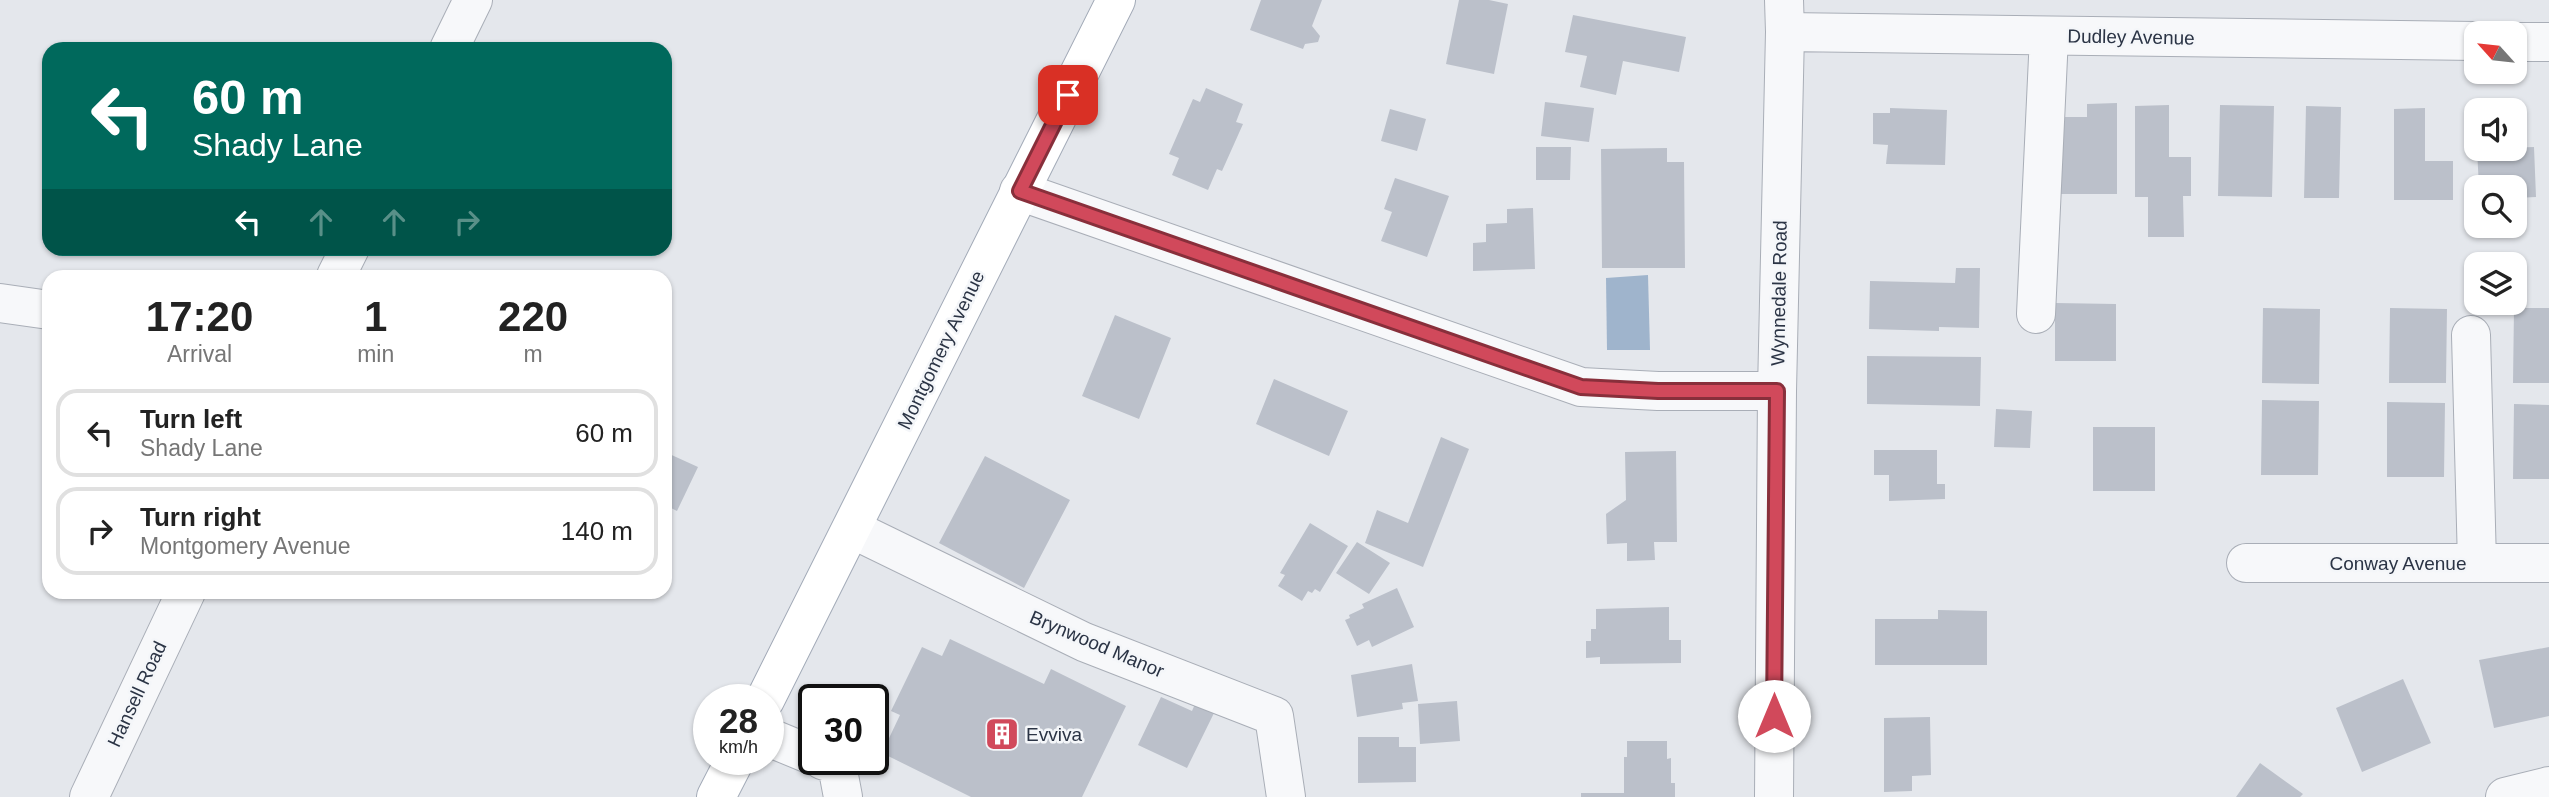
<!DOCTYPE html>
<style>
:root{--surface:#fff;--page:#f6f6f6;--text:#222;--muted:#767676;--line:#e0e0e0}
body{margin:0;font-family:Helvetica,sans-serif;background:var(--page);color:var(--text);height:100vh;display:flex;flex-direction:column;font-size:26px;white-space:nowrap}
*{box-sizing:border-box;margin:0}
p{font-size:23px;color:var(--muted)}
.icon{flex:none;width:38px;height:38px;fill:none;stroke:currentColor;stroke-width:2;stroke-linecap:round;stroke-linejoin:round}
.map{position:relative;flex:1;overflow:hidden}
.details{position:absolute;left:42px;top:270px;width:630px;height:329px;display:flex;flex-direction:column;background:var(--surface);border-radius:21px;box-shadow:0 2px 5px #0004}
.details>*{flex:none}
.guide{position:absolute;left:42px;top:42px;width:630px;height:214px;border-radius:21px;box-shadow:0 2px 5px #0004;background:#00695c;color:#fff;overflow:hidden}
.needle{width:46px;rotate:297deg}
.fabs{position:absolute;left:2464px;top:21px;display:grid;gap:14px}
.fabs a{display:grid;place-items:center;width:63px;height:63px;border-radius:14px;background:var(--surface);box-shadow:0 2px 5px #0004;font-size:35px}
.speed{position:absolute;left:693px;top:684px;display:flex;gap:14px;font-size:35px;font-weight:700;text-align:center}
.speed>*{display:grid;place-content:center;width:91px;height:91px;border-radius:50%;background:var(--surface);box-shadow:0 2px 5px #0004;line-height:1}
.speed small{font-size:18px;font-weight:400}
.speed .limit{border:4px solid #111;border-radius:10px;background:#fff;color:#111}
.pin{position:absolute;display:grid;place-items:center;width:60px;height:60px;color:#fff;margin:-30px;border-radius:14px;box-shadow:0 4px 10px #0006}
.me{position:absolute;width:77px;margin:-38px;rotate:0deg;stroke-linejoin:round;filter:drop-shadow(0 0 5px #0008)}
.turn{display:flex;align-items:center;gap:24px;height:147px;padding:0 35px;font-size:32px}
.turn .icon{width:91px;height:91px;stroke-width:2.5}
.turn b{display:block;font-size:49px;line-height:60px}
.lanes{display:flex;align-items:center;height:66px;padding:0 35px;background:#0003;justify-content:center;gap:35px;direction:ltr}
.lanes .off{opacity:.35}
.eta{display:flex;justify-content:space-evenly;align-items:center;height:119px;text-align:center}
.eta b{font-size:42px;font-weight:800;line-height:49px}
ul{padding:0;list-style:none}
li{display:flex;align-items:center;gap:21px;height:88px;margin:0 14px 10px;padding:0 21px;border:4px solid var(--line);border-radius:21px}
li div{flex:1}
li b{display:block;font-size:26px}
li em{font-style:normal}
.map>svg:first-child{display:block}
.water{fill:#9fb4cc}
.building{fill:#bbc0ca}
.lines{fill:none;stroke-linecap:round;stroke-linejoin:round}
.minor-casing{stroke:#a9aeb7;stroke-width:40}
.major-casing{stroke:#a3abb8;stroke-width:40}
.minor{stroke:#f7f8fa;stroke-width:38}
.major{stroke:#fff;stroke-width:38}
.route-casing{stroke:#882f3b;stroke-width:18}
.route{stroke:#d1495b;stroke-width:12}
.labels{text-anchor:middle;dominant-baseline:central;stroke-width:5;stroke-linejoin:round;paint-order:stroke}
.street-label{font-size:19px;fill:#2b3445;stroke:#f4f6f9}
.poi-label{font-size:19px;fill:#2b3445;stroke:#f4f6f9;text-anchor:start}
</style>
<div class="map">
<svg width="2549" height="797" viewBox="0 0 2549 797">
<rect width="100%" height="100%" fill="#e4e7ec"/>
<path class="water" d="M1648 275 1650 350H1607L1606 278Z"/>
<path class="building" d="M1261 0H1322L1312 26 1320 36 1318 42 1305 44 1303 49 1250 30Z
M1459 0H1489L1508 4 1494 74 1446 64Z
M1573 15 1686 37 1679 72 1623 61 1616 95 1580 87 1587 56 1565 52Z
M1206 88 1243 104 1236 122 1243 124 1222 171 1217 169 1208 190 1172 175 1179 158 1169 154 1193 99 1200 102Z
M1545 102 1594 108 1589 142 1541 136Z
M2117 103V194H2058V117H2087V104Z
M2169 105V157H2191V196H2183L2184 237H2148V197H2135V106Z
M2220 105 2274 106 2272 197 2218 196Z
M2512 105V110H2476L2475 106Z
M2306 106 2341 107 2339 198H2304Z
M1890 108 1947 110 1945 165 1886 164 1888 145 1873 144V113H1890Z
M2425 108V161H2453V200H2394V109Z
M1390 109 1426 119 1417 151 1381 141Z
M1536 147H1571L1570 180H1536Z
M2534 147 2536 197 2515 198V187H2479L2477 149Z
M1667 148V162H1684L1685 268H1602L1601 149Z
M1395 178 1449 196 1427 257 1381 241 1392 212 1384 209Z
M1533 208 1535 269 1473 271V243L1486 242V224L1507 223V209Z
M1956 268H1980L1979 328 1939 327V331L1869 329 1870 281 1955 283Z
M2055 303 2116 304V361H2055Z
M2263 308 2320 309 2319 384 2262 383Z
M2390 308 2447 309 2446 383H2389Z
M2514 308H2549V383H2513Z
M1115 315 1171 338 1139 419 1082 396Z
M1867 356 1981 357 1980 406 1867 404Z
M1274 379 1348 411 1329 456 1256 424Z
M2262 400 2319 401 2318 475H2261Z
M2387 402 2445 403 2444 477H2387Z
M2514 404 2549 405V479H2513Z
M1996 409 2032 411 2030 448 1994 447Z
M2093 427H2155V491H2093Z
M1441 437 1469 449 1423 567 1365 543 1377 510 1408 523Z
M1874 450H1937V484H1945V499L1889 501V475H1874Z
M1676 451 1677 542H1654L1655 560 1627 561V543L1607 544 1606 514 1626 500 1625 452Z
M665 452 698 467 677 511 665 505Z
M985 456 1070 500 1024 588 939 543Z
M1310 523 1348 546 1320 592 1315 589 1312 593 1308 591 1302 601 1278 586 1285 575 1280 573Z
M1357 542 1390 563 1369 594 1336 573Z
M1397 588 1414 627 1372 647 1369 640 1357 646 1345 620 1350 618 1349 615 1364 608 1362 604Z
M1669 607V640H1681V663L1600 664V657L1586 658V641H1591V629H1596V609Z
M1938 610 1987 611V665H1875V619H1938Z
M950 639 1044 684 1051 669 1126 706 1082 797H971L882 753 900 715 891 711 922 647 942 656Z
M2549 647V716L2494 728 2479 660Z
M1412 664 1418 701 1402 703 1403 709 1357 717 1351 675Z
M2403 679 2431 743 2362 772 2336 708Z
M1161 697 1192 711 1195 704 1214 713 1187 768 1138 745Z
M1457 701 1460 741 1420 744 1418 704Z
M1930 717 1931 775 1912 776V791L1884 792V718Z
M1358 737H1399V747H1416V782L1358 783Z
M1627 741H1667V759L1671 758V783H1675V797H1581V793H1624V757H1627Z
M2260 763 2303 794 2300 797H2236Z"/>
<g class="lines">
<g class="minor-casing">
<path id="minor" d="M1785 32 2476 41
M2515 42H2549
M449 49 473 0
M1019 191 1581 387 1658 391H1777
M336 276 350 248
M0 303 49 310
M2036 314 2049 36
M2471 335 2477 563
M852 529 1084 642 1274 716 1286 797
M2246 563H2549
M768 737 814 756
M822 760 837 765 843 797
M89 797 186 592
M1774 797 1777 391 1785 32 1784 0
M2505 797 2549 786"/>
</g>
<g class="major-casing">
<path id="major" d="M765 700 1116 0
M716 797 735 760"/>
</g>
<use href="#minor" class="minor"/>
<use href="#major" class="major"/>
</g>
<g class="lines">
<g class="route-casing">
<path id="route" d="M1068 95 1020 191 1581 387 1658 391H1777L1774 716"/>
</g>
<use href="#route" class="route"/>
</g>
<defs>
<g id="building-square" transform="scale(1.75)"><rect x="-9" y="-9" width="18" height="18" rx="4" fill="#d1495b" stroke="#f4f6f9"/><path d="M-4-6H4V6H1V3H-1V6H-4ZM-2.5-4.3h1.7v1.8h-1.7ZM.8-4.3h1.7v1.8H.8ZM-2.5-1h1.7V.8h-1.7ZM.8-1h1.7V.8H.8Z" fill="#fff"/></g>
</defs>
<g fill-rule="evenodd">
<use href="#building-square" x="1002" y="734"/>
</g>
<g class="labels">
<g class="street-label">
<text transform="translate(2131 37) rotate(1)">Dudley Avenue</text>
<text transform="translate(1779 293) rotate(-89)">Wynnedale Road</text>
<text transform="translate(941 350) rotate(-64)">Montgomery Avenue</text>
<text x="2398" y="563">Conway Avenue</text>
<text transform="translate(1097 644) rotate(23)">Brynwood Manor</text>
<text transform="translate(137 694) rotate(-65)">Hansell Road</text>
</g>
<g class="poi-label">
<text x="1026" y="734">Evviva</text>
</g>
</g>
</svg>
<div class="fabs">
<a><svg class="needle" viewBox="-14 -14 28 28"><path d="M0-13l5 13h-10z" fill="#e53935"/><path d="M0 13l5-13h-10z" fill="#767676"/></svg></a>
<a><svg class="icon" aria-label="sound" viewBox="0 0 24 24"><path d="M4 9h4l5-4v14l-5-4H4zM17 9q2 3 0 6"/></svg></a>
<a><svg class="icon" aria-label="search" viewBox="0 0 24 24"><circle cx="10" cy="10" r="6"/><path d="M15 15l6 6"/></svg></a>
<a><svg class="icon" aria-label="layers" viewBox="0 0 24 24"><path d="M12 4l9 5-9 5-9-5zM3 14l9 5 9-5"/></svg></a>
</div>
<div class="speed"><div>28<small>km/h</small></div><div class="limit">30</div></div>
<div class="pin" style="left:1068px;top:95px;background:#d93025"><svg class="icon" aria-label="arrive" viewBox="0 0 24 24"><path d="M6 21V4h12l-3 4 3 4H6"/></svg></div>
<svg class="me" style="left:1774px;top:716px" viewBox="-20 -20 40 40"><circle r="19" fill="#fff"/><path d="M0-13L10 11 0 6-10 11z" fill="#d1495b"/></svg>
<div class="guide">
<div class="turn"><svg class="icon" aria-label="left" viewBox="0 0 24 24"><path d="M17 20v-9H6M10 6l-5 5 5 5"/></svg><div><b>60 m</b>Shady Lane</div></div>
<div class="lanes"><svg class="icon" aria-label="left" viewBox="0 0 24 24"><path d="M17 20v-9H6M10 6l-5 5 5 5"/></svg><svg class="icon off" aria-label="ahead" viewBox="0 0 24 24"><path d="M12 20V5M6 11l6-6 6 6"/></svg><svg class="icon off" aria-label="ahead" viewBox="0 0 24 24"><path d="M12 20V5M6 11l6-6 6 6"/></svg><svg class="icon off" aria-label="right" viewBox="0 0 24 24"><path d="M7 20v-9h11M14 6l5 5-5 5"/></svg></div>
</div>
<section class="details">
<div class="eta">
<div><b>17:20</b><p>Arrival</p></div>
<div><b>1</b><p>min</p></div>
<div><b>220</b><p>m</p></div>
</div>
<ul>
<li><svg class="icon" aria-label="left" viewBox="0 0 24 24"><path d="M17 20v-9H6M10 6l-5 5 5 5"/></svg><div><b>Turn left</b><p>Shady Lane</p></div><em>60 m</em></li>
<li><svg class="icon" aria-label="right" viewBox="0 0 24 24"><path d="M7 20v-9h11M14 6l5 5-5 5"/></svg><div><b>Turn right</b><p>Montgomery Avenue</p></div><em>140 m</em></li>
</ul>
</section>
</div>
